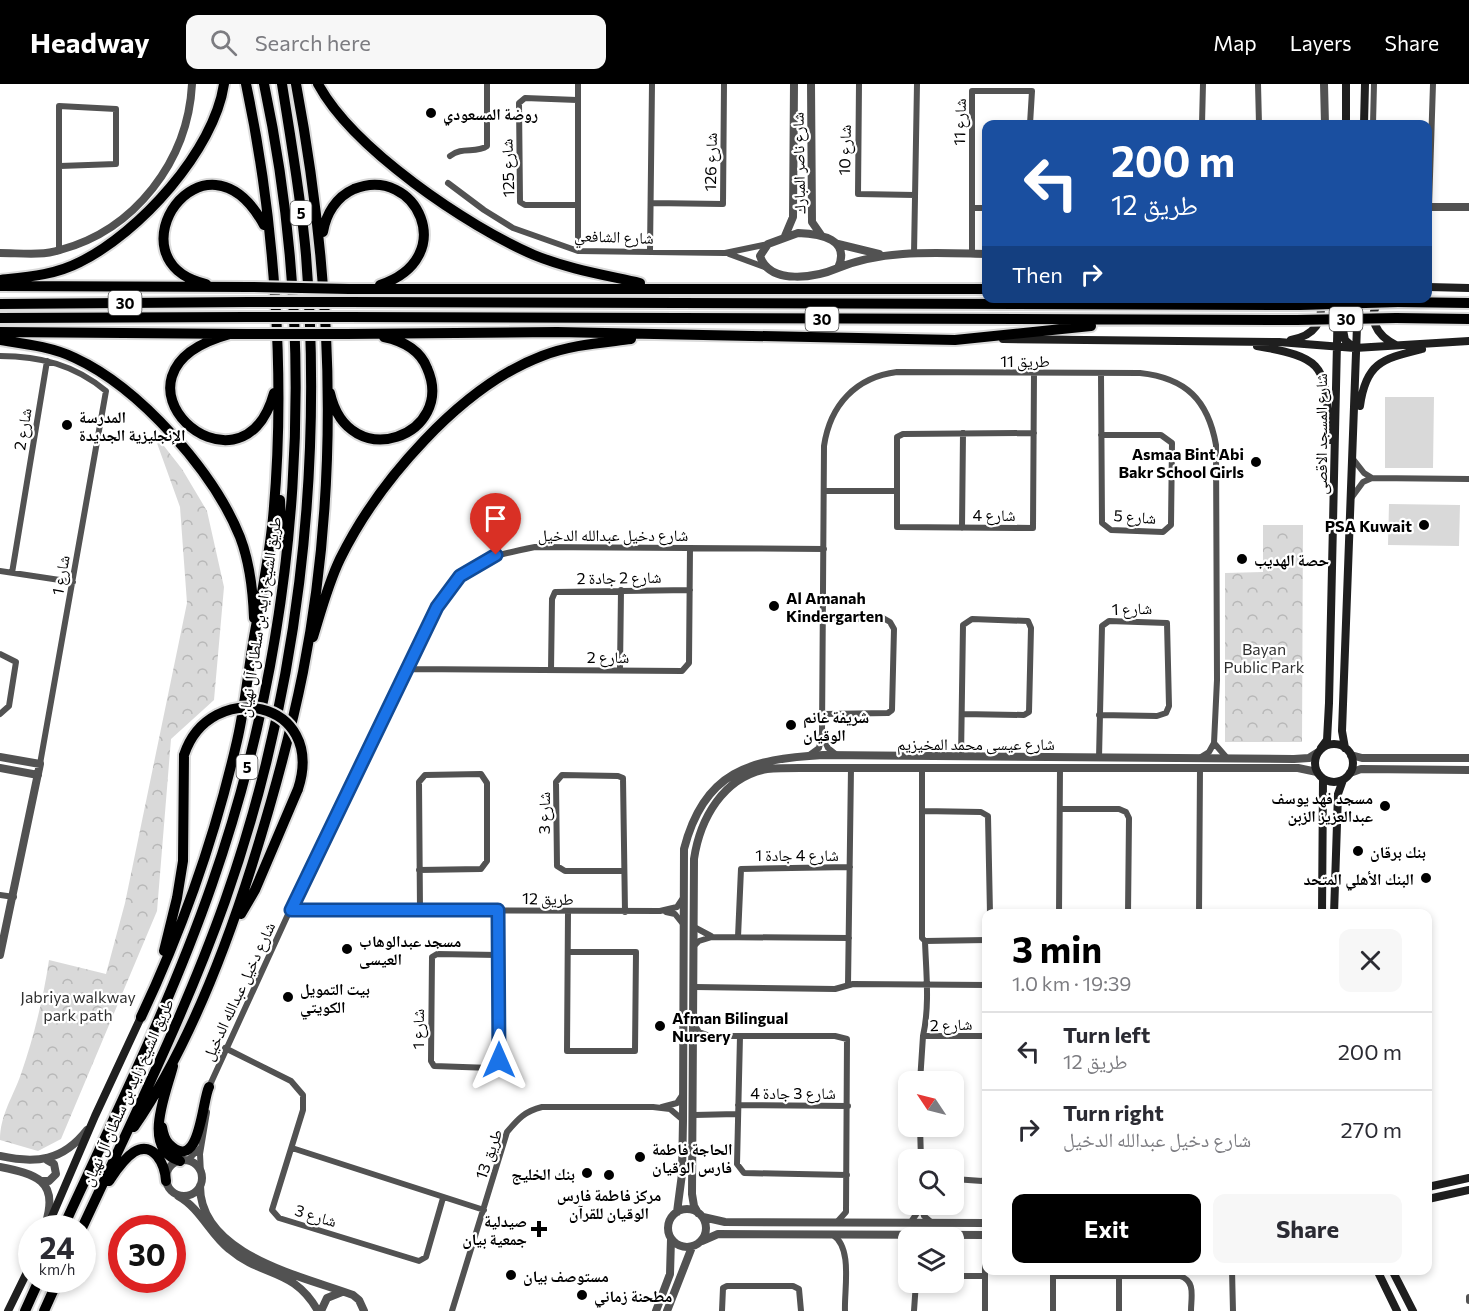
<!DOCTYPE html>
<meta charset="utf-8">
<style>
:root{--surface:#fff;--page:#f7f7f7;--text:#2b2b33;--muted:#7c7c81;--line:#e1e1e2;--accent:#000}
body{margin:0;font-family:Commissioner,"Noto Naskh Arabic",sans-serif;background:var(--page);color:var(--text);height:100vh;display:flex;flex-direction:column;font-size:22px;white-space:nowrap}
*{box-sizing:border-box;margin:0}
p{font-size:20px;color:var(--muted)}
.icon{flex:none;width:33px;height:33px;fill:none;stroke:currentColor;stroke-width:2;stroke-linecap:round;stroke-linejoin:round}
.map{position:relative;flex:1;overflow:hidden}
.panel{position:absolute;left:982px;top:825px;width:450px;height:366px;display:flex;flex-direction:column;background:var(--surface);border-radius:12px;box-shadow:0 3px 9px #0003}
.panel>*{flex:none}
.hud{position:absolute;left:982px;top:36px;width:450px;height:183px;border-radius:12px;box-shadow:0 3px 9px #0003;background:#1a4fa0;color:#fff;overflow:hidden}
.needle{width:39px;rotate:305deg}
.buttons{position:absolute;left:898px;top:987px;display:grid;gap:12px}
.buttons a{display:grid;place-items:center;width:66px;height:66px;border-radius:12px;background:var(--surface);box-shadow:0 3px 9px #0003;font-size:30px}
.speed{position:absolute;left:18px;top:1131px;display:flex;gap:12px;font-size:30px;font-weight:700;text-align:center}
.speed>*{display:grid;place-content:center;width:78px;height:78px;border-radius:50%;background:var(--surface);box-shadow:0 3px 9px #0003;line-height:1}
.speed small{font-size:15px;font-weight:400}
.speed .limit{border:9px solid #d22;background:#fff;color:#111}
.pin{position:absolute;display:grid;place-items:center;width:51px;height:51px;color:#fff;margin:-62px -26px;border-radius:50% 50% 50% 0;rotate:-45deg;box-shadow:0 0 6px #0007}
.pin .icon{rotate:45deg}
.me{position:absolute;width:66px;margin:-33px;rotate:0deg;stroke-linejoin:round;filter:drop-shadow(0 0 4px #0008)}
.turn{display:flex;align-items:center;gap:21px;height:126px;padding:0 30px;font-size:27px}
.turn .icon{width:78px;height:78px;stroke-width:2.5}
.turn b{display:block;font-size:42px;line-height:51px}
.then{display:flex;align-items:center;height:57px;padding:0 30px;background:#0003;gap:12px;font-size:22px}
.round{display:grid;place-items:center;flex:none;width:63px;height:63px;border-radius:12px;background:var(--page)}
.overview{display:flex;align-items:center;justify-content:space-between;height:102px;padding:0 30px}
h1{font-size:36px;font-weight:700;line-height:45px;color:var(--accent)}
.primary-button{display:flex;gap:12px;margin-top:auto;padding:12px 30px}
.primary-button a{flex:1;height:69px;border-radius:12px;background:var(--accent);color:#fff;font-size:24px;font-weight:700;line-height:69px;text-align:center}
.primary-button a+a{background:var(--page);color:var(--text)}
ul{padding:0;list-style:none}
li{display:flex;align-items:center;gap:18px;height:78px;padding:0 30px;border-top:2px solid var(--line)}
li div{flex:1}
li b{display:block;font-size:22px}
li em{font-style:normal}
header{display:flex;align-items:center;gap:36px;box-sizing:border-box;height:84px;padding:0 30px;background:var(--accent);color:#fff}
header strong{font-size:28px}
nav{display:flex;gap:33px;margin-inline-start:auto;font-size:21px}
.search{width:420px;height:54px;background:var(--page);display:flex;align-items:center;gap:15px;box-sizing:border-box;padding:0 21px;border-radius:12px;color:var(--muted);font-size:22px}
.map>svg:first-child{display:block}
.forest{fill:url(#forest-crowns)}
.garden{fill:#d9d9d9}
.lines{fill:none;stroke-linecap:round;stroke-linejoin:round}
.motorway-casing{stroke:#dbdbdb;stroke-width:14}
.minor{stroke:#525252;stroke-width:6}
.tertiary{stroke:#525252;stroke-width:8}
.secondary{stroke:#1f1f1f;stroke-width:8}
.motorway{stroke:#000;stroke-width:10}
.motorway-bridge-casing{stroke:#dbdbdb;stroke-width:14;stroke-linecap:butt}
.motorway-bridge{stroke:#000;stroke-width:10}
.route-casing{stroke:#114b97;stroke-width:15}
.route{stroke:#1a73e8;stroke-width:10}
.poi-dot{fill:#000;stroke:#fff;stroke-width:2}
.labels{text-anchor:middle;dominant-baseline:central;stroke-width:4.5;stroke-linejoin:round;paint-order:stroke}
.shield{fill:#fff;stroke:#4c4c4c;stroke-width:1.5}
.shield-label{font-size:15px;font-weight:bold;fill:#000}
.poi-label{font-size:16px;font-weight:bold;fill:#000;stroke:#fff;text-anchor:start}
.street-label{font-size:16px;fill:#000;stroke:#fff}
.park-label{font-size:16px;fill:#303030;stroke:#fff}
</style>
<header>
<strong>Headway</strong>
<div class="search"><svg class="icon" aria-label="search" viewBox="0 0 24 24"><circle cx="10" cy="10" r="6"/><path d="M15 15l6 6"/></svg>Search here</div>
<nav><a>Map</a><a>Layers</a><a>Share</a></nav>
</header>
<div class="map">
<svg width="1469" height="1227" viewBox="0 0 1469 1227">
<defs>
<pattern id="forest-crowns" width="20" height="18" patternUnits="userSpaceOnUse" patternTransform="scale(1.5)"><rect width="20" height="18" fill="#d9d9d9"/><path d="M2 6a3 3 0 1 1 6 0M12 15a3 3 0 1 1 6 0" fill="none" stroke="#b8b8b8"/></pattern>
</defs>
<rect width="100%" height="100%" fill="#fff"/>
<path class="forest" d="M153 348 182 385 207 427 224 503 214 616 171 655 157 827 61 1055 38 1067 0 1056C0 1031 13 1013 21 990 34 952 43 916 49 876L106 890 125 819 187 519 180 423Z
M1263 441H1303L1302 658H1225V489L1263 488Z"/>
<path class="garden" d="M1385 313H1434L1433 384H1385Z
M1389 420 1460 421 1459 462 1388 461Z"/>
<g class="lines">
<g class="motorway-casing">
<path id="motorway" d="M318 0C353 65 467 142 534 171 568 185 605 191 640 199
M323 148C326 130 336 113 354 105 416 80 461 174 380 201
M0 196C28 193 55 191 80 178 139 149 214 67 224 0
M206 200C107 177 204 32 264 141
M0 202 250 203
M349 205H987
M347 218 1300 221
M1398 218 1469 219
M0 220 249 218
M346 233 1297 236
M0 234 247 233
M1396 234 1469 235
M0 248 247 250
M230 250C87 289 241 428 274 309
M346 250 557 248 955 256 1091 242
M0 256C26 260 52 263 75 274 140 304 214 388 240 453 250 479 253 507 254 534
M330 309C349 392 457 351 427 284 420 266 403 257 384 253
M280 416 282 457
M313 553C321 527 328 500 340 475 378 398 460 303 542 272 570 261 600 259 631 255
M241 830 255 806 298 705
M164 867 177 814 183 777 184 671
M141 933C183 844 215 753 237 657 245 623 248 587 254 553 261 514 269 474 273 434 286 296 275 136 246 0
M173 982C166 1010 141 1065 180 1077
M134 1043C187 966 224 870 252 781 272 717 290 653 303 588 341 395 332 192 296 0
M162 1043C163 1049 165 1056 169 1060 200 1091 202 1016 209 1003
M109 1097C115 1088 123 1075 134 1068 154 1056 165 1081 166 1097
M63 1144C115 1031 171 918 212 800 301 545 320 264 264 0
M82 1144C131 1039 186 927 225 817 298 610 323 389 306 171 301 114 291 57 282 0
M25 1227 39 1196
M44 1227 58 1196"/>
</g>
<path class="minor" d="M578 0V167
M859 0 858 110 915 111
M1258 0 1259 40
M1202 40 1203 0
M1373 40 1374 0
M450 72C462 62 476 70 487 62V0
M448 99 484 126 513 144 578 167 725 169 768 160
M651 119 723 120 724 0
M576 121H525L520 118 519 19 525 14 577 16
M1429 123 1433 0
M973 124H987
M59 167V22L116 25V80L60 82
M650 167 652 0
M972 169V7H1032L1030 40
M729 170 767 184
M914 170 917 0
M0 272C40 272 75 281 106 307L40 680
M1101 289 1102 439 1111 446 1163 448 1171 441 1172 359 1161 351H1101
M1034 349 903 350 897 353V443L1033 444 1034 289
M1353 375 1364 389 1372 394
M825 407H895
M1352 413 1363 398 1372 394 1469 395
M962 444 963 349
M0 487 73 498
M12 489 47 277
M0 570 16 578 9 622 0 630
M408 585 682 587 689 579 690 464
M620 585 621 506
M551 586 552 515 555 508 690 506
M823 630 888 629 892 626 894 545 890 538 883 534 823 536
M823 653 828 664 837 671
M1214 659 1227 674
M808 672 819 664 822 650 824 362C830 321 856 293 897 288L1140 289C1186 294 1208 316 1216 361L1217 596 1214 659 1209 668 1201 673
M961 673 963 541 972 535 1028 537 1031 544 1029 628 1024 631 962 630
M1099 674 1102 542 1109 537 1167 539 1169 622 1166 629 1157 632 1099 631
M922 684V854L925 857C926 888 930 921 923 952
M1060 725H1119L1126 728 1129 734 1128 830
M922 727 981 728 988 732 990 830
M419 786 481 785 487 777V699L481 690 425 691 419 698 420 827
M624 787H565L557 782 556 698 562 691 618 692 623 694 625 828
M0 811 14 813
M290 826 660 827 677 823 683 814
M498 826 499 974 491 984 434 982 431 977 432 873 437 870 498 871
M666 828 675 830 683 840
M1059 830 1060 684
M1199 830 1200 684
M694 843 711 852
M738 853 741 785 850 783
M925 857 987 856
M694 862 699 857 712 853 849 854
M568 868H636L635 967H567L568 828
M848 901 851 684
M695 903 835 905 853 900 987 901
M695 942 699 948 710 952H835L847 955 846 1128 837 1138
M740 952 737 1080 744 1089 847 1091
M225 964 291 997 303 1011V1026L272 1126 279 1134 419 1177 426 1173 443 1114
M920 998 923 952H987
M209 1003 290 826 437 523C470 478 480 474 535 463L824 465
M738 1021 848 1022
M662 1023 677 1019 683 1010
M694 1031 737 1030
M920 1042 921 1076
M292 1064 484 1126
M187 1077 200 1064
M201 1090 200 1070 207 1028
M954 1095 982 1097 987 1094
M921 1120 924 1132 931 1138
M911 1138 921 1123
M833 1151C853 1164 844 1206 845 1227
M1053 1186V1227
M1232 1186 1233 1227
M954 1192H985
M1053 1192H1180C1196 1197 1191 1213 1191 1227
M1469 1213V1217
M452 1227 507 1048C518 1035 525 1027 542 1023H653L670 1025 683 1036
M722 1227 723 1204 727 1202H793L799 1205 801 1227
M914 1227 916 1198
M985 1227V1151
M1119 1227V1192"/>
<path class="tertiary" d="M811 0 812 138 821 151
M1324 0 1325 40
M1428 123H1469
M798 149C821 150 851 155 838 184 817 193 770 202 760 172L768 160Z
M785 152 793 133 794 0
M838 160 879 170
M0 169C20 169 41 172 60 166 135 146 188 77 192 0
M838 184C884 165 938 169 987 170
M1351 671 1362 674H1469
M0 673 40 680 0 871
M0 684 38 691
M1350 689 1361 685 1469 686
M0 1072C36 1080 63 1077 87 1046
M166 1094a18 18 0 1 1 36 0a18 18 0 1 1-36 0Z
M0 1083C35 1090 59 1096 46 1138
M41 1097H49L56 1090 54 1080 47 1076
M200 1102C200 1171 302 1192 353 1211L359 1216 364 1227
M178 1112C200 1124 210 1150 229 1165 263 1194 293 1183 318 1227
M668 1144a19 19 0 1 1 38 0a19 19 0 1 1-38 0Z
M677 1128 682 1090 683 1037 684 765C704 687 750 675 823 671L1294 675 1309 674 1317 669
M698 1129 694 1122 692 1110 694 775C700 735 723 693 767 685 778 684 789 684 800 684H1298L1317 688
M703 1133 725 1138 987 1139
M702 1157 718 1150 987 1151
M321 1227 327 1214 342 1208
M656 1227 670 1190 671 1155
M667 1227 692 1163"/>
<path class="secondary" d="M1346 40V0
M1364 40 1365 0
M1428 203 1469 204
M1381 215C1365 233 1377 252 1396 261
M1341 236 1345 256 1353 263
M1003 255 1279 258 1355 264 1469 257
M1291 256C1313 252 1327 237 1318 214
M1257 262C1333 275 1322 285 1331 356
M1360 322C1366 278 1383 275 1422 265
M1315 679a19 19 0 1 1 38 0a19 19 0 1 1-38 0Z
M1321 664 1327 656 1329 619 1338 214
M1345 664 1342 647 1358 215
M1322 830 1323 695
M1334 830 1338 710 1343 696
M1428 1103 1469 1094
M1428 1115 1469 1106
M47 1144 95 1032 141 933
M1377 1186 1397 1227
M1392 1186 1413 1227
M8 1227 32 1178"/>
<use href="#motorway" class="motorway"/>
<g class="motorway-bridge-casing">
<path id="motorway-bridge" d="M250 203 349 205
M249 218H347
M1300 221 1398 218
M247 233H346
M1297 236 1396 234
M247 250H346
M184 671C210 593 327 616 298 705"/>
</g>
<use href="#motorway-bridge" class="motorway-bridge"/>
</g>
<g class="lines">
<g class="route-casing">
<path id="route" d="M496 471 460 492 437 523 291 826H498L499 976"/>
</g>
<use href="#route" class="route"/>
</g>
<g class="poi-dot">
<circle cx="431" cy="29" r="6"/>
<circle cx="67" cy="341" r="6"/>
<circle cx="1256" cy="378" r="6"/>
<circle cx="1424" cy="441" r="6"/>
<circle cx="1242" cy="475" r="6"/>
<circle cx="774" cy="522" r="6"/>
<circle cx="791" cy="641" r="6"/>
<circle cx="1385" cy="722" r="6"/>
<circle cx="1358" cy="767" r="6"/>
<circle cx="1426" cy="794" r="6"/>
<circle cx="347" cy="865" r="6"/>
<circle cx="288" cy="913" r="6"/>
<circle cx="660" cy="942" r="6"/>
<circle cx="640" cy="1073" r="6"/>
<circle cx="587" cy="1089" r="6"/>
<circle cx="609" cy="1091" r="6"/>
<path d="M536 1136h6v6h6v6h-6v6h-6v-6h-6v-6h6z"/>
<circle cx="511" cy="1191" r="6"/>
<circle cx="582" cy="1211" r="6"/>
</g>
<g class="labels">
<g class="shield">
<rect x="290.5" y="117" width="21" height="24" rx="4.5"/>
<rect x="108.5" y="207" width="33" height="24" rx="4.5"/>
<rect x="805.5" y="223" width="33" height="24" rx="4.5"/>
<rect x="1329.5" y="223" width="33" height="24" rx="4.5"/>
<rect x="236.5" y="671" width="21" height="24" rx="4.5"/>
</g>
<g class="shield-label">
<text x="301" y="129">5</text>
<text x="125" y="219">30</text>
<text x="822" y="235">30</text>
<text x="1346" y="235">30</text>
<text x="247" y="683">5</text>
</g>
<g class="poi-label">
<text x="443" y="29">روضة المسعودي</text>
<text x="79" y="332">المدرسة<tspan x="79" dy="18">الإنجليزية الجديدة</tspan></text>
<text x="1244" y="369" text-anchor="end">Asmaa Bint Abi<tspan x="1244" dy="18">Bakr School Girls</tspan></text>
<text x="1412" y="441" text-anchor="end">PSA Kuwait</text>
<text x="1254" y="475">حصة الهديب</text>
<text x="786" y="513">Al Amanah<tspan x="786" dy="18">Kindergarten</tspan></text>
<text x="803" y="632">شريفة غانم<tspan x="803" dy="18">الوقيان</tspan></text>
<text x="1373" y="713" text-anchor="end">مسجد فهد يوسف<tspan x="1373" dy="18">عبدالعزيز الزبن</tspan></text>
<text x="1370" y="767">بنك برقان</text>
<text x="1414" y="794" text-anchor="end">البنك الأهلي المتحد</text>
<text x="359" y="856">مسجد عبدالوهاب<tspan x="359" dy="18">العيسى</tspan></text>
<text x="300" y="904">بيت التمويل<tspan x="300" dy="18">الكويتي</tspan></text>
<text x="672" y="933">Afman Bilingual<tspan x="672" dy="18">Nursery</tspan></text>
<text x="652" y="1064">الحاجة فاطمة<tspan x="652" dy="18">فارس الوقيان</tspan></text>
<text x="575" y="1089" text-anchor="end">بنك الخليج</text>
<text x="609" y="1110" text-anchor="middle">مركز فاطمة فارس<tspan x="609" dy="18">الوقيان للقرآن</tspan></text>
<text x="527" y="1136" text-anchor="end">صيدلية<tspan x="527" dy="18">جمعية بيان</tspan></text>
<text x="523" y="1191">مستوصف بيان</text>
<text x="594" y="1211">مطحنة زماني</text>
</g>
<g class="street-label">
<text transform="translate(959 38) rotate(-89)">شارع 11</text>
<text transform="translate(844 66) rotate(-89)">شارع 10</text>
<text transform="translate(710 78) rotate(-89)">شارع 126</text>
<text transform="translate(798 79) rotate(-91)">شارع ناصر المبارك</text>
<text transform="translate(507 84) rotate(-92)">شارع 125</text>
<text transform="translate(614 152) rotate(2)">شارع الشافعي</text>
<text x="1025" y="276">طريق 11</text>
<text transform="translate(22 345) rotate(-81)">شارع 2</text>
<text transform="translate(1320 350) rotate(-90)">شارع المسجد الاقصى</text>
<text x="994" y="430">شارع 4</text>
<text transform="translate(1135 432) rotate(4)">شارع 5</text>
<text x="613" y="450">شارع دخيل عبدالله الدخيل</text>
<text transform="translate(60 491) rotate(-80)">شارع 1</text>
<text transform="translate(619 493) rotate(-1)">شارع 2 جادة 2</text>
<text transform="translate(1132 524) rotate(-2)">شارع 1</text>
<text transform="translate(259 533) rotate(-81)">طريق الشيخ زايد بن سلطان آل نهيان</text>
<text x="608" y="572">شارع 2</text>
<text x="976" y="659">شارع عيسى محمد المخيزيم</text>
<text transform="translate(543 729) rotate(-90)">شارع 3</text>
<text x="797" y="770">شارع 4 جادة 1</text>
<text transform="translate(548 814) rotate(1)">طريق 12</text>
<text transform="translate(238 907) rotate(-65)">شارع دخيل عبدالله الدخيل</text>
<text transform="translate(951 940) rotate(-2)">شارع 2</text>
<text transform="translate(417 945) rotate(-90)">شارع 1</text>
<text transform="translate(127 1008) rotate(-66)">طريق الشيخ زايد بن سلطان آل نهيان</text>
<text x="793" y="1008">شارع 3 جادة 4</text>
<text transform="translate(488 1070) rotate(-71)">طريق 13</text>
<text transform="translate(316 1131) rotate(17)">شارع 3</text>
</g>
<g class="park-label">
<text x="1264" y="564">Bayan<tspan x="1264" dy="18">Public Park</tspan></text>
<text x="78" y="912">Jabriya walkway<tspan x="78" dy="18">park path</tspan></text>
</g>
</g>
</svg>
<div class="buttons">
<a><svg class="needle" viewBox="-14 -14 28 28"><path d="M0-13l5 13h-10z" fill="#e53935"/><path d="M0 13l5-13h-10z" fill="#7c7c81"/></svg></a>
<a><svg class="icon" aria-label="search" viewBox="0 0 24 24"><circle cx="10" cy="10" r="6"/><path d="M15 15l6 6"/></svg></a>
<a><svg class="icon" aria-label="layers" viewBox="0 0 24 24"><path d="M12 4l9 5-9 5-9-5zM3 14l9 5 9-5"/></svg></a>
</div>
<div class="speed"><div>24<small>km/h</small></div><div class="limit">30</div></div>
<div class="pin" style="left:496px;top:471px;background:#d93025"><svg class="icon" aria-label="arrive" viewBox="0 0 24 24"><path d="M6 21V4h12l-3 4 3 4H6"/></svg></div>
<svg class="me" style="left:499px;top:976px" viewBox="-20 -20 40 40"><path d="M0-17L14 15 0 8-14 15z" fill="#1a73e8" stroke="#fff" stroke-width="4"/></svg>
<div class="hud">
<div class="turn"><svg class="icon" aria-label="left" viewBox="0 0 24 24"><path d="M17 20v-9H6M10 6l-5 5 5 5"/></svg><div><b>200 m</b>طريق 12</div></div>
<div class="then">Then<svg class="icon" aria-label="right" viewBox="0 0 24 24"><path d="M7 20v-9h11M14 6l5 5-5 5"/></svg></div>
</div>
<section class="panel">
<div class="overview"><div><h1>3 min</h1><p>1.0 km · 19:39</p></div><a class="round"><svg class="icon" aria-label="close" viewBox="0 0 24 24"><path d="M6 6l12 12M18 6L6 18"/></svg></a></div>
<ul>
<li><svg class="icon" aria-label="left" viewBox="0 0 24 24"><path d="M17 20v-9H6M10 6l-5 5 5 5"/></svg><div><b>Turn left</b><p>طريق 12</p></div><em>200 m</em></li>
<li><svg class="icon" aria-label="right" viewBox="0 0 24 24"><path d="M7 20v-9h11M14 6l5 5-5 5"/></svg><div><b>Turn right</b><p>شارع دخيل عبدالله الدخيل</p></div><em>270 m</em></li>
</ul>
<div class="primary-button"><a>Exit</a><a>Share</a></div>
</section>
</div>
